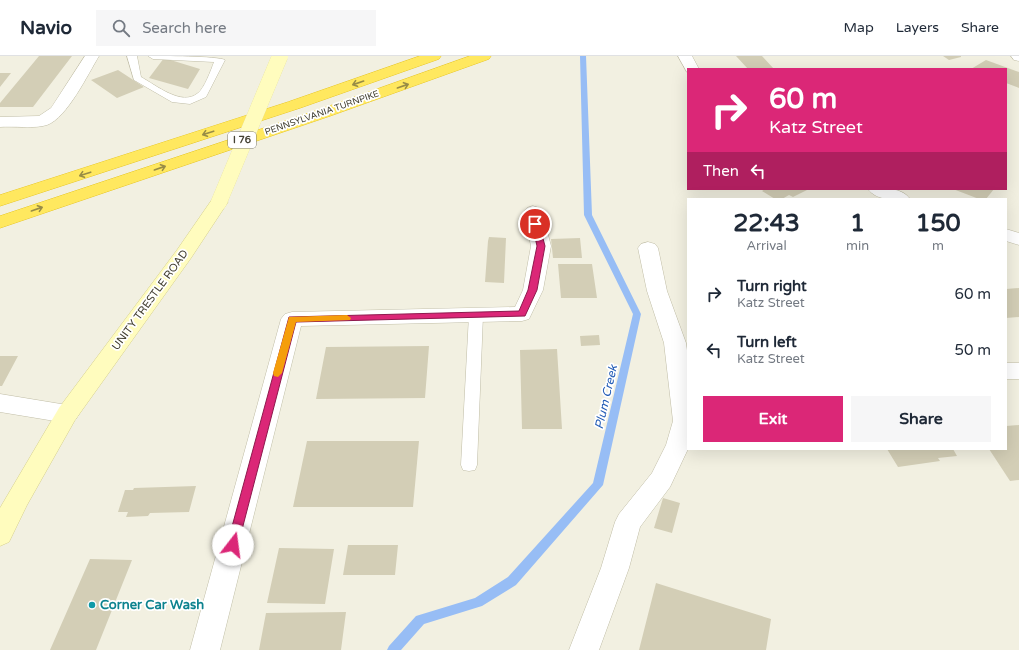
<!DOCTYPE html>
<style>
:root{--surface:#fff;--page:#f6f6f7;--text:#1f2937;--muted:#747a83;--line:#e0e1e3;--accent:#db2777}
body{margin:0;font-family:"Varela Round",sans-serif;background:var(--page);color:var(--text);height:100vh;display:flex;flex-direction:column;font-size:15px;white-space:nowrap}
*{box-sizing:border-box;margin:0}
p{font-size:13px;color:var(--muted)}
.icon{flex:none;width:22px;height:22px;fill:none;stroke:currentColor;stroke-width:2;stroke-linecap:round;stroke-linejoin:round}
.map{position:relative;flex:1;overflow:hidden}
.side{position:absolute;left:687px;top:142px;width:320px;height:252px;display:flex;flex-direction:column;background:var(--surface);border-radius:0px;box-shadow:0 4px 16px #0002}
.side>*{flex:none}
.banner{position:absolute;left:687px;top:12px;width:320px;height:122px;border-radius:0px;box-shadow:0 4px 16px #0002;background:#db2777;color:#fff;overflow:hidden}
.pin{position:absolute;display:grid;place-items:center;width:34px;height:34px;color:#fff;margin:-17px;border:2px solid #fff;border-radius:50%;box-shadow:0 1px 4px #0007}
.me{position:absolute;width:44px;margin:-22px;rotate:15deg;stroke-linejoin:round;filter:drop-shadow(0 0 3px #0008)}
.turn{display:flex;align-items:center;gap:14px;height:84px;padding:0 16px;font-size:18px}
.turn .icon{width:52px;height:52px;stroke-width:2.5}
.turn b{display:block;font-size:28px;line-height:34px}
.then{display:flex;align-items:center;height:38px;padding:0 16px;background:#0003;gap:8px;font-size:15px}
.eta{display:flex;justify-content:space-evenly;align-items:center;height:68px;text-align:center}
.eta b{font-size:24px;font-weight:800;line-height:28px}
.cta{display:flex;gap:8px;margin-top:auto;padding:8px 16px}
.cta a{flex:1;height:46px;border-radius:0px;background:var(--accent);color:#fff;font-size:16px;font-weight:800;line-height:46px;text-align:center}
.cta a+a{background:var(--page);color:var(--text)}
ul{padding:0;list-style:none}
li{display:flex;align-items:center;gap:12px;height:56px;padding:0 16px}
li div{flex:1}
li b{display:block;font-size:15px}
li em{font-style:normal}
header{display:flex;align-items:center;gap:24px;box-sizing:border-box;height:56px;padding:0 20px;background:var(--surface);border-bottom:1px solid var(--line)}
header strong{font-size:19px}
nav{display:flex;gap:22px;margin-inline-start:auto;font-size:14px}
.search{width:280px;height:36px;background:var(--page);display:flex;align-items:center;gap:10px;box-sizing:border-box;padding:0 14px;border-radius:0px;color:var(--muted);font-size:15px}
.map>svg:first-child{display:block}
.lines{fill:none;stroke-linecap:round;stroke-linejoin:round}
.stream{fill:#97bdf5;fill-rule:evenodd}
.building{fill:#d3ceb6}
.lane-casing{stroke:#c0bda6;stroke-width:1}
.street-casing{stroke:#c0bda6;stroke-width:1}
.secondary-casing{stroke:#d6d08d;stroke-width:1}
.highway-casing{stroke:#e8c625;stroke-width:1}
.lane{fill:#fff;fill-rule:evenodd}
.street{fill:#fff;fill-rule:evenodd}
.secondary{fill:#fffcbe;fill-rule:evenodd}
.highway{fill:#ffe85f;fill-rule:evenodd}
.secondary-bridge-casing{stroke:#d6d08d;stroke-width:16;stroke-linecap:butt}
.secondary-bridge{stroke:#fffcbe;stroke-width:16}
.oneway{stroke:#988c46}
.route{fill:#db2777;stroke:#8e194d}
.slow{fill:#f59e0b}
.culture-dot{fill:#0f9aa8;stroke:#fff;stroke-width:1.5}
.labels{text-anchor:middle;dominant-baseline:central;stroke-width:3.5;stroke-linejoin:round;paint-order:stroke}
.far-street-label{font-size:9px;fill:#434032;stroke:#fff}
.shield{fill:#fff;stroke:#7b7970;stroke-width:1}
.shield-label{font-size:10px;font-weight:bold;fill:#434032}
.street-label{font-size:11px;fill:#434032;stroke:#fff}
.water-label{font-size:12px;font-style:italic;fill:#245db6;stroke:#fff}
.near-culture-label{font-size:13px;font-weight:bold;fill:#0d838f;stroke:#fff;text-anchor:start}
</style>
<header>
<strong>Navio</strong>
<div class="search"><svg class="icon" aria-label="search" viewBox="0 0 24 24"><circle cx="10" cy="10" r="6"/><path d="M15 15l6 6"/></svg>Search here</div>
<nav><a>Map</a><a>Layers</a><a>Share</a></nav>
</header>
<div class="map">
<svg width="1019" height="594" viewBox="0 0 1019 594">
<rect width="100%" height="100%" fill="#f2f0e1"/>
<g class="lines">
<path class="stream" d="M580 0H586L592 159 641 258 603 429 516 529 482 550 424 568 401 594H387L389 590 416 560 475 542 508 521 593 427 633 258 584 159Z"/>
</g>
<path class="building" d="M39 0H72L33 51H0V47Z
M736 0H762L774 13H748Z
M943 0H961V1L949 4Z
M164 2 200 13 188 33 149 22Z
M986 4 1019 16V32L1006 27V13H971Z
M118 14 144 31 117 42 91 24Z
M0 17H11L0 31Z
M765 133H809L793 141 789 139 782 143H775L762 135Z
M953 133H994L986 143H979Z
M489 181 506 182 504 227 485 226 488 185Z
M580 182 582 202H553L551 183Z
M558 208H592L597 242H561Z
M1019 232V261L1006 262V233Z
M599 279 600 289 581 290 580 280Z
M429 290 425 342 316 343 326 291Z
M557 293 562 373H522L520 294Z
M0 300H18L2 330H0Z
M1019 369V424L1010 425 989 393H1006V370Z
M307 385H419L413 451H293Z
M887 393H953L957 400 938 402 940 405 898 411Z
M196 430 189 456 150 457 148 460 126 461 128 456H118L125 434H133L134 432Z
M663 442 680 447 672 477 654 472Z
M348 489H398L395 519H343Z
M279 492 334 493 325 548 267 547Z
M90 503 132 504 96 594H50Z
M656 527 771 563 766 594H639Z
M346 556 341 594H259L266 557Z"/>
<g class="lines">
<g class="lane-casing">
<path id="lane" d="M127 0H137L141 21C156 29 182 51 198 37 204 33 211 14 214 6L153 3 148 0C161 0 218 0 225 4L206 41 190 48 172 46 134 24Z
M476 254 481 256 483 259 477 409 475 414 469 415 463 414 461 409 469 259 471 256Z"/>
</g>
<g class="street-casing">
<path id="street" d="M85 0H99C88 18 67 62 47 69 35 73 13 70 0 71V61L39 60 51 52Z
M678 0H692L699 13H688V16H687Z
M1011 0H1019V5L1014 4Z
M868 133C882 133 901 130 910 143 897 143 877 146 868 133Z
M533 150 539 152 542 156 551 190 543 234 529 263 522 265 301 270 220 594H190L281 263 285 258 292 256 515 251 523 234 531 190 524 156 527 152Z
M1006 173 1019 177V189L1006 185Z
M648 186 655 188 658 192 667 235 686 287 688 302V393L670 431 640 471 629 512 599 594H569L601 512 615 466 619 458 652 417 666 389 673 365 664 287 647 235 638 192 641 188Z
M1006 307H1019V323H1006Z
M0 338 67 349 75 352 79 358 75 364 67 367 0 356Z"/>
</g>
<g class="secondary-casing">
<path id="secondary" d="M219 141 225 142 228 146 191 202 75 364 27 449 9 486 0 490V452L59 352 177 194 213 142Z"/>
</g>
<g class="highway-casing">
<path id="highway" d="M420 0H441L439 3 300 52 0 150V139L288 46Z
M470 0H491L489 3 330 60 0 172V160L318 54Z"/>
</g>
<use href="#lane" class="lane"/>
<use href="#street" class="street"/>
<use href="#secondary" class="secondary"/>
<use href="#highway" class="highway"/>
<g class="secondary-bridge-casing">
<path id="secondary-bridge" d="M219 146 280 0"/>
</g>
<use href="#secondary-bridge" class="secondary-bridge"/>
</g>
<defs><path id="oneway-shaft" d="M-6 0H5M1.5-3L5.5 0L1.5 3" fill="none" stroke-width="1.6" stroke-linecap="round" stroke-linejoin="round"/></defs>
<g class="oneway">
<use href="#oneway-shaft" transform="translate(358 27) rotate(161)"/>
<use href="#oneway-shaft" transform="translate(403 30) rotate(-19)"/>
<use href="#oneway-shaft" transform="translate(208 77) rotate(162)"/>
<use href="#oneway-shaft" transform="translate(160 112) rotate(-19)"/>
<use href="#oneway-shaft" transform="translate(85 118) rotate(162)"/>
<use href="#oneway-shaft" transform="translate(37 153) rotate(-19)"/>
</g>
<path class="route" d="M535 165 539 168 545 190 537 234 525 260 296 266 238 489 237 492 233 494 229 492 227 489 289 261 519 255 528 234 537 190 532 168Z"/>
<path class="slow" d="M347 259 351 262 350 264 296 266 282 317 278 321 274 320 273 317 289 261Z"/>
<circle class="culture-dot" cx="92" cy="549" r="4"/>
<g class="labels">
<g class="far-street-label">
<text transform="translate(322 57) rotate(-19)">PENNSYLVANIA TURNPIKE</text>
</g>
<rect class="shield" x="228" y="76" width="28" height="16" rx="3"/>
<g class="shield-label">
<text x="242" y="84">I 76</text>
</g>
<g class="street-label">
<text transform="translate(150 244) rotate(-54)">UNITY TRESTLE ROAD</text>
</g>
<g class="water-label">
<text transform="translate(606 341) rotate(-77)">Plum Creek</text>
</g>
<g class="near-culture-label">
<text x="100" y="549">Corner Car Wash</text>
</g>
</g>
</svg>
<div class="pin" style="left:535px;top:168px;background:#d93025"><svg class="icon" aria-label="arrive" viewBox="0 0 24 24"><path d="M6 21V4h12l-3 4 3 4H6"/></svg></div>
<svg class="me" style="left:233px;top:489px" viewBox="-20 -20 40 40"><circle r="19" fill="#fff"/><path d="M0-13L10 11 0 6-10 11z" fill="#db2777"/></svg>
<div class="banner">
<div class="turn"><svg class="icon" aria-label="right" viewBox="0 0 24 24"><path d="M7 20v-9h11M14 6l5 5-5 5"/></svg><div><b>60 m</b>Katz Street</div></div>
<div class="then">Then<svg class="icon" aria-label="left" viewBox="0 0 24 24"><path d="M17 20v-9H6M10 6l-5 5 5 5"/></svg></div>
</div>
<section class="side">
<div class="eta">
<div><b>22:43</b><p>Arrival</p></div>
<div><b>1</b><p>min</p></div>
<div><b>150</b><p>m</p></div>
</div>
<ul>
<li><svg class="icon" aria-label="right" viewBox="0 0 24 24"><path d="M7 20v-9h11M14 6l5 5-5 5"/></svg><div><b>Turn right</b><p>Katz Street</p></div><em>60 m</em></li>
<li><svg class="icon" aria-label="left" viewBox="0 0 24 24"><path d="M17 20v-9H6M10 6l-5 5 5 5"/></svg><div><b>Turn left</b><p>Katz Street</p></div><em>50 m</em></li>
</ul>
<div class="cta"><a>Exit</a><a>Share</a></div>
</section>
</div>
